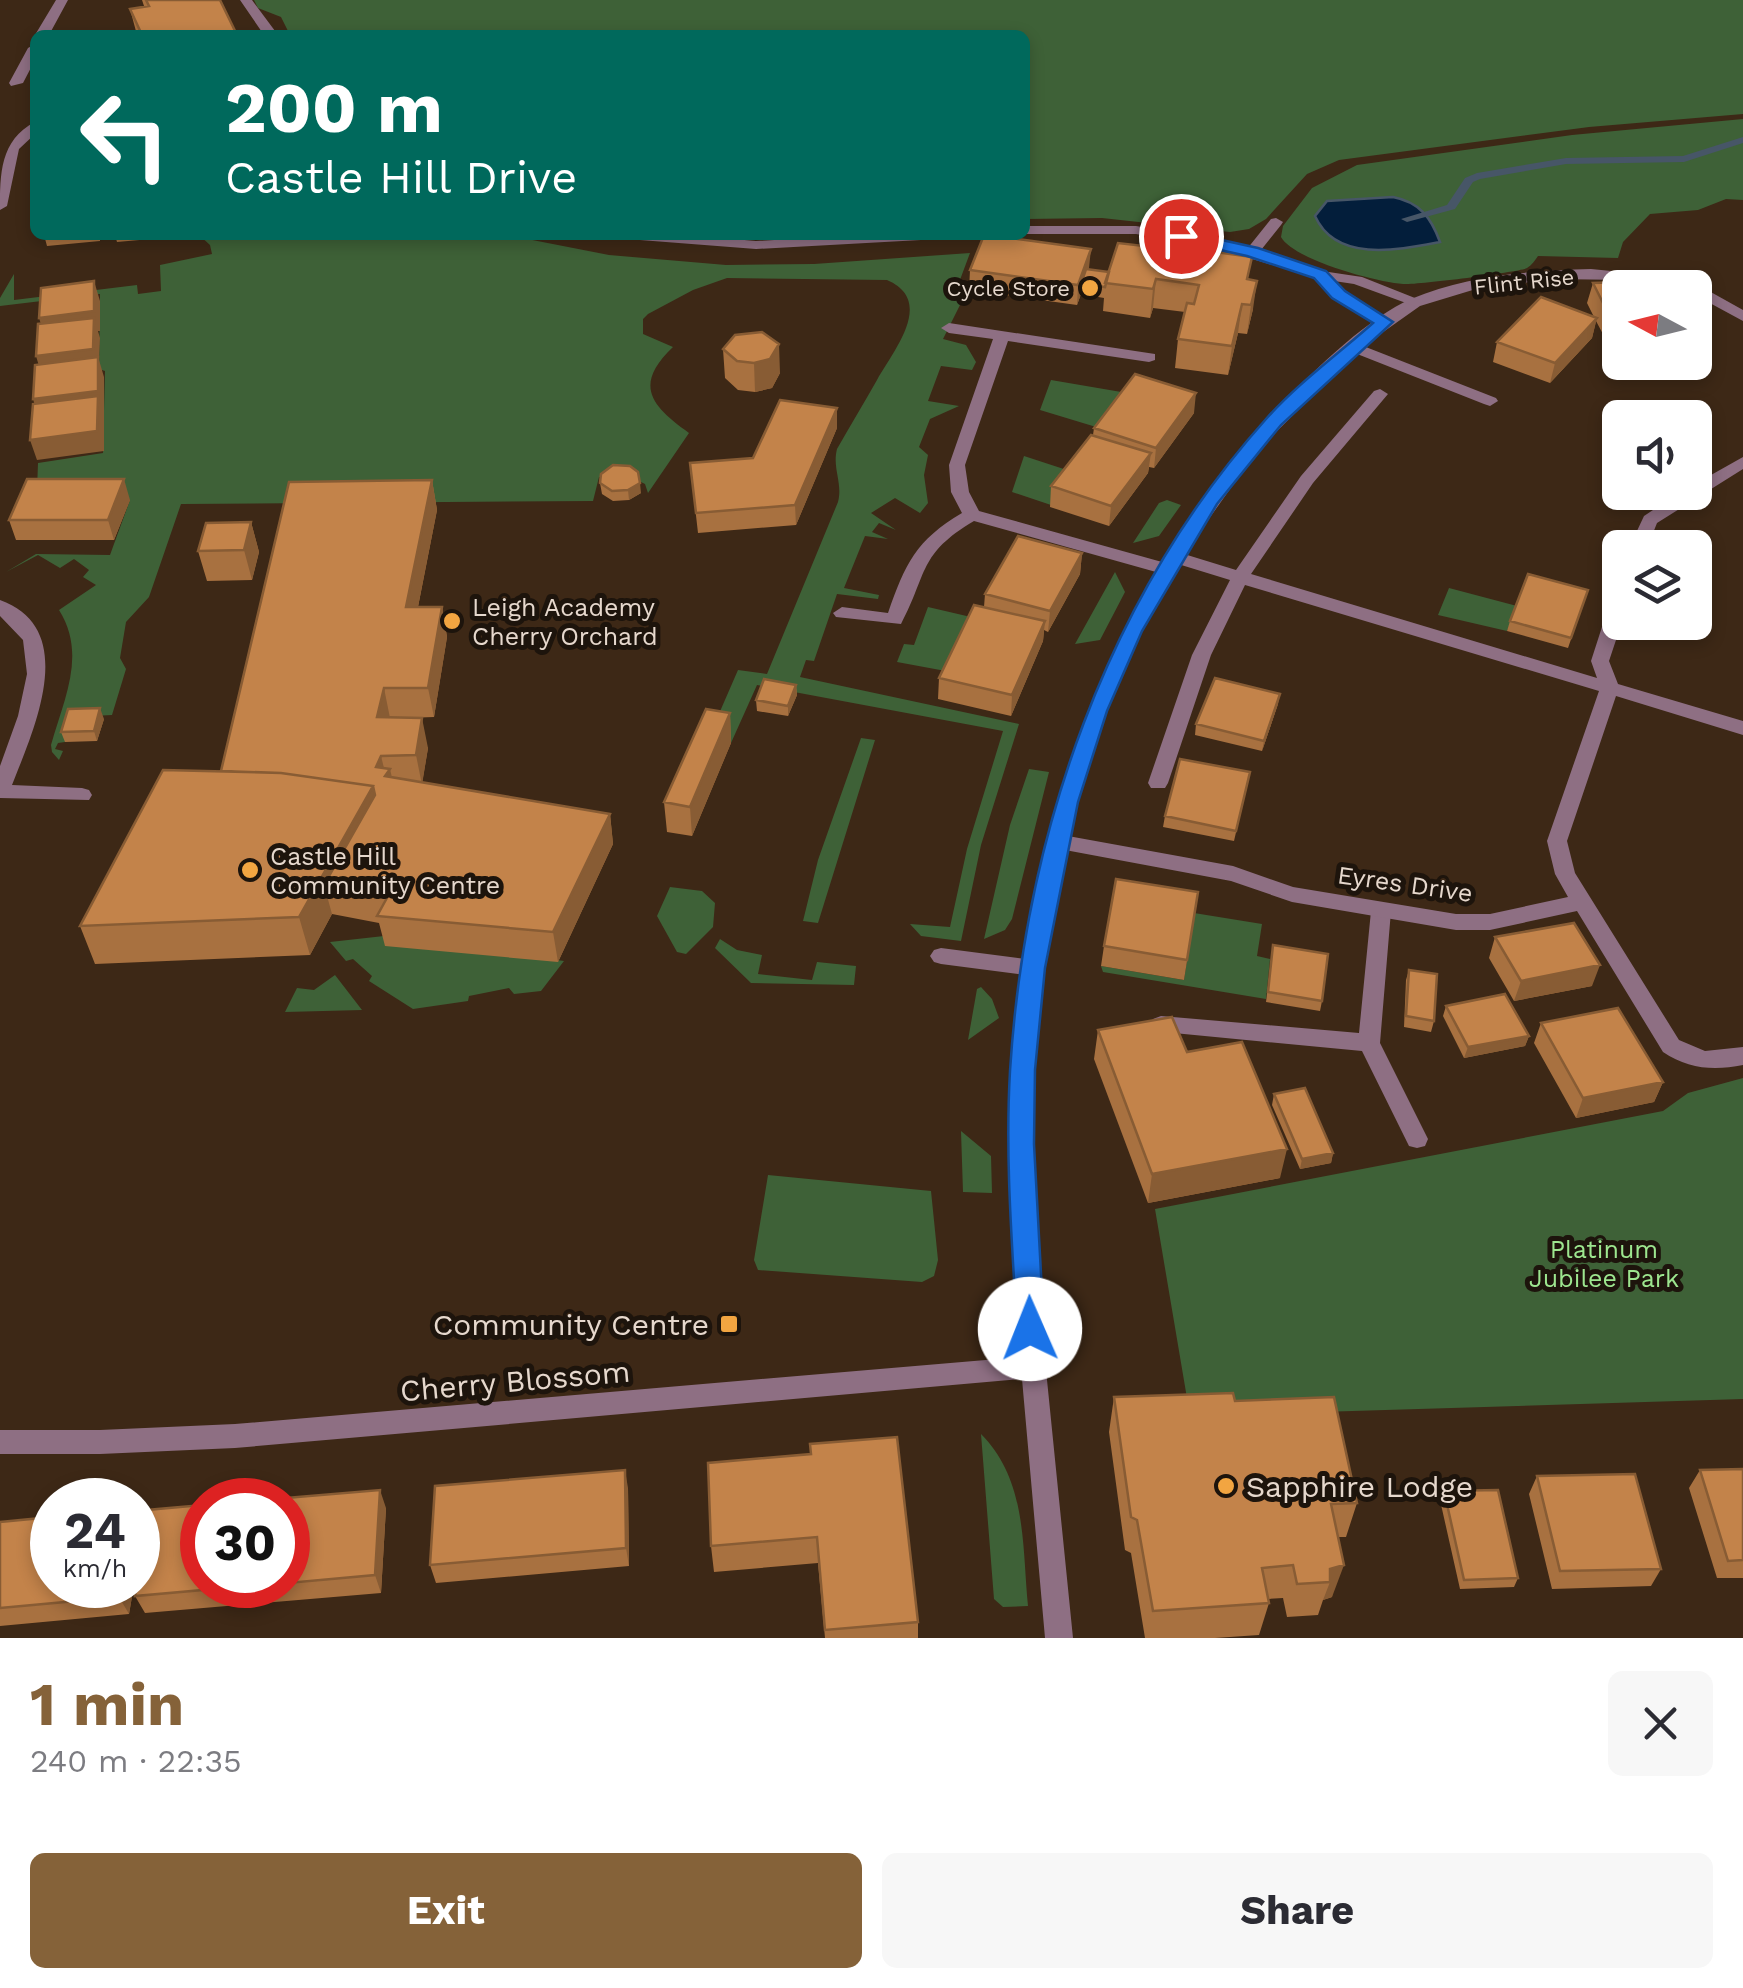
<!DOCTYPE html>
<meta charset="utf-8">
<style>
:root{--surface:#fff;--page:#f7f7f7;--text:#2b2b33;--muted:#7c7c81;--accent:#856239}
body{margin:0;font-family:"Work Sans",sans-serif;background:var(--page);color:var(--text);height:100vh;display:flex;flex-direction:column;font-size:38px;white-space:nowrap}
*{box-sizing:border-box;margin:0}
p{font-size:32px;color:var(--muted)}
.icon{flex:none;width:55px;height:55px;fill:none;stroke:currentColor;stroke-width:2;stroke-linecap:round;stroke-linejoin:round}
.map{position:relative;height:1638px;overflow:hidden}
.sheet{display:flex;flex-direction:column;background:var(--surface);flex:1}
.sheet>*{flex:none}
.hud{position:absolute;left:30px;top:30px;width:1000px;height:210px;border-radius:15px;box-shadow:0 5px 15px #0003;background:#00695c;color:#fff;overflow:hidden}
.needle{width:65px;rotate:277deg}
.tools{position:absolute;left:1602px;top:270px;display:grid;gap:20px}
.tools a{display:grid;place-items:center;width:110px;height:110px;border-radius:15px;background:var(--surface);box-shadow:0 5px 15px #0003;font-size:50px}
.speed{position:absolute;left:30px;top:1478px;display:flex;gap:20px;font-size:50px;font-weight:700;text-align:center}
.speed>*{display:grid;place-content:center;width:130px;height:130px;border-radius:50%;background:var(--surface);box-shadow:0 5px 15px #0003;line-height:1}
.speed small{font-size:25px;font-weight:400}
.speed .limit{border:15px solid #d22;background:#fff;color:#111}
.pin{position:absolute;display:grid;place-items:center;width:85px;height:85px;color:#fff;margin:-42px;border:5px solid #fff;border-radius:50%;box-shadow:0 2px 10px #0007}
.me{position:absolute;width:110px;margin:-55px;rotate:359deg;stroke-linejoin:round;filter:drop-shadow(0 0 8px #0008)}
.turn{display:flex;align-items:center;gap:35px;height:210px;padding:0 30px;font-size:45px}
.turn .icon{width:130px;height:130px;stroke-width:2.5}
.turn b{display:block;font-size:70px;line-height:85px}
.round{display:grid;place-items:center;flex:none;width:105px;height:105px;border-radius:15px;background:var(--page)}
.head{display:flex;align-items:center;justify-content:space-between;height:170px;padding:0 30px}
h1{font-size:60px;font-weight:700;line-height:75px;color:var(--accent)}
.action{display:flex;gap:20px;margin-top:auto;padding:20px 30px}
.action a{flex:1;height:115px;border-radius:15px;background:var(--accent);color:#fff;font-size:40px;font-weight:700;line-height:115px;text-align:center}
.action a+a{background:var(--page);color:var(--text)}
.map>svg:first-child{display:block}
.green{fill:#3e6137}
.water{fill:#031e3b;stroke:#475667;stroke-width:2.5}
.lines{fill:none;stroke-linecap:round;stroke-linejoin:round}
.stream{fill:#475667;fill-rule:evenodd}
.service{fill:#8e6f83;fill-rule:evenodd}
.minor{fill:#8e6f83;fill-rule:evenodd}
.tertiary{fill:#8e6f83;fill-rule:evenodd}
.wall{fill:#a87140}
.shaded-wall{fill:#885c34}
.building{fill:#c3834a;stroke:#885c34;stroke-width:2.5}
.route{fill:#1a73e8;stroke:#114b97;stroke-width:2.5}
.poi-dot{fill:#f2a541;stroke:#1d140c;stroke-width:4}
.labels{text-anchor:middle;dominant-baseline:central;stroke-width:10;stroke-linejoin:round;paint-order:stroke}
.far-street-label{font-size:22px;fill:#e6d8cd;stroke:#1d140c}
.far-poi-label{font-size:22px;fill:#e6d8cd;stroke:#1d140c;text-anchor:end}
.poi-label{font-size:25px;fill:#e6d8cd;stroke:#1d140c;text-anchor:start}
.street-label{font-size:25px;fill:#e6d8cd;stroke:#1d140c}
.park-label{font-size:25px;fill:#9de68f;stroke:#1d140c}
.near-poi-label{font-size:30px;fill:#e6d8cd;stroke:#1d140c;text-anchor:end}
.near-street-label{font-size:30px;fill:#e6d8cd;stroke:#1d140c}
</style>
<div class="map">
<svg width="1743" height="1638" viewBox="0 0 1743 1638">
<rect width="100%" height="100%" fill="#3d2816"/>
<path class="green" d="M254 0H1743V114L1589 127 1339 160 1307 174 1266 219 1249 229 1230 232 1102 218 1025 219V35H290L281 17 258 8Z
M1743 119V200L1726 199 1698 210 1650 214 1623 242 1618 258 1538 256C1535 260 1532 265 1527 268 1520 272 1415 285 1403 284 1376 282 1294 260 1281 237L1283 226 1312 188 1357 165 1572 135Z
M199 235H507L609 255 726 265 814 264 970 253 954 296 963 299 943 339 966 345 976 362 972 370 941 366 928 401 959 406 930 419 919 447 928 455 924 475 928 503 920 513 895 498 871 513 896 530 879 523 872 532 888 539 865 536 844 588 879 595 878 599 837 594 814 661 806 660 800 677 1019 724 981 845 961 941 921 936 910 924 950 927 967 849 1003 731 757 685 731 743 708 739 738 670 767 674 838 502C843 483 832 468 837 449 850 426 864 403 877 380 893 351 936 301 887 280L727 278 693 290 648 314 643 319V334L673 347C633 385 651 406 689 433L648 493 645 484 631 477H599L593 501 181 504 149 597 126 622 120 658 126 669 112 715 72 717 65 742 58 743 55 749 63 751 59 760 52 752 51 745C64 699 87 654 59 610L96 585 83 577 89 570 74 559 60 568 38 555 6 572 36 554 110 555 130 500 37 490 38 463 103 453 104 416 40 424 104 410 105 371 99 369 100 294 0 306V298L14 274V300L137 285 138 294 161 291 160 265 212 254 210 245Z
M1051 380 1133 394 1106 430 1040 410Z
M1024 456 1076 473 1051 505 1012 492Z
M1167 500 1181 505 1159 536 1133 543 1159 503Z
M1115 572 1125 592 1100 640 1075 644Z
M1449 588 1517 606 1507 631 1438 615Z
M928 607 1039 633 951 672 897 662 904 644 914 645Z
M861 738 875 740 818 923 803 921 818 860Z
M1029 769 1049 772 1012 919 1005 930 984 939 1010 825Z
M670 887 702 891 715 903 713 927 686 954 677 952 657 916Z
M1194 913 1262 924 1257 956 1270 959 1266 999 1103 972 1101 966 1184 980Z
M384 936 564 961 541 991 514 994 509 988 469 996 468 1001 413 1009 369 981 372 976 353 959 346 961 330 942Z
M720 939 737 950 762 955 758 974 812 980 817 962 856 966 854 985 751 983 715 948Z
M335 975 362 1010 285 1012 297 988 314 990Z
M981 987 992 999 999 1018 968 1040 977 989Z
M1743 1078V1399L1190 1416 1155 1209 1663 1111 1688 1093Z
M961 1131 991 1156 992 1193 963 1192Z
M768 1175 931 1191 938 1260 934 1276 922 1282 758 1270 754 1260Z
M981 1434C1027 1480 1022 1545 1028 1606L1003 1607 994 1599Z"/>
<path class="water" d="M1393 197C1419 202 1431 217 1440 242 1398 250 1336 263 1315 216L1327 201Z"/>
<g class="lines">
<path class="stream" d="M1743 137V143L1684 162 1566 164 1480 179 1473 182 1455 209 1407 222 1401 219 1447 205 1465 178 1477 173 1566 158 1683 156Z"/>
<path class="service" d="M1276 218 1283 222 1281 225 1257 255H1247V249L1271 219Z
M1353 342 1496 398 1498 401 1490 406 1484 404 1347 350 1345 347Z
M1381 903 1388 905 1391 911 1380 1043 1428 1139 1425 1146 1417 1148 1409 1146 1362 1051 1153 1031 1150 1025 1153 1019 1161 1016 1359 1033 1371 911 1374 905Z
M941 948 1033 960 1041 962 1044 968 1041 974 1033 976 941 964 934 962 930 956 934 950Z"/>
<path class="minor" d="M56 0H68L49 35H35Z
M35 44V60L23 83 11 86 9 83 28 48Z
M35 122V134L19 149 7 206 0 210C0 174 0 140 35 122Z
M1591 269 1662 276 1700 286 1743 310V321L1695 295V288H1671L1628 280 1552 279 1476 289 1420 306 1362 347 1257 451 1184 554 1236 570 1301 476 1374 391 1380 389 1388 394 1313 483 1251 574 1597 678 1591 661 1611 599 1620 593 1622 622 1609 661 1618 684 1743 721V735L1616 696 1567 841 1575 873 1679 1040 1705 1051 1743 1047V1065C1714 1071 1688 1069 1663 1052L1577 911 1490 930H1456L1292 902 1231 881 1065 850 1049 929 1036 1035 1032 1140 1046 1370 1073 1638H1045L1022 1379 235 1448 100 1454H0V1430H100L235 1424 1020 1357C1019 1332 1020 1307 1018 1281 1015 1236 1010 1191 1010 1145 1010 945 1056 746 1156 572L974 521C918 554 928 573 901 624L836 617 833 613 842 607 888 613C905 564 916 540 962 513L951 492 949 465 993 339 949 333 941 328 949 323 1155 354V360L1149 362 1008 341 965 465 969 492 979 511 1162 562C1201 487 1333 333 1411 299 1467 275 1530 271 1591 269ZM1178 564 1230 580 1192 655 1148 783 1151 788H1165L1168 783 1211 655 1245 585 1599 691 1547 841 1555 874 1568 897 1490 914H1456L1293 887 1233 866 1068 836C1088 740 1130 649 1178 564Z
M1743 457V469L1657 523 1647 548H1629L1644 516 1680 492H1695V484Z
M0 600C81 629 33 731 12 785L82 788 89 790 92 795 89 800 0 798V766L18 716 27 674 23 640 0 616Z"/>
<path class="tertiary" d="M240 0H252L278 35H264Z
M1025 226H1136L1215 239 1322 271 1362 277 1425 302 1417 307 1354 284 1334 281 1343 292 1390 319 1392 322 1384 327 1333 298 1315 278 1213 247 1136 234H1025Z
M620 235H685L756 241 857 235H946L939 239 756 249 627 239Z"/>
</g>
<path class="wall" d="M142 0H220L237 35H137L130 9 144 6Z
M44 235H100V241L47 246Z
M115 235H173V237L117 242Z
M1161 248 1209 252 1248 280 1253 309 1247 334 1238 333 1228 375 1175 368 1178 339 1185 312 1153 308 1150 318 1103 311 1104 298 1081 294 1077 305 969 290 970 270 1089 269 1109 272Z
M1593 283 1620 288V336H1604L1596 321 1592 338 1550 383 1493 362 1497 342 1594 317 1587 303Z
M723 349 780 373 772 388 755 392 738 390 725 378Z
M1194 413 1154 468 1149 467 1148 473 1109 526 1050 507 1051 486 1093 435 1094 428Z
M837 428 796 525 698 533 690 463 753 458Z
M432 480 437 510 418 607H442L447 637 434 717 406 718 428 748 422 783 610 814 613 844 558 962 385 946 379 923 332 914 310 955 95 964 80 926 221 771Z
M600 483 641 493 629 500 613 501 602 494Z
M130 500 114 540H16L9 520Z
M251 522 259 552 252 580 207 581 198 551Z
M1082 553 1080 574 1048 632 1044 630 1043 641 1011 716 938 699 939 678 984 607 985 594Z
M1588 590 1568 648 1507 631 1510 621Z
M796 685 797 695 788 716 757 711 756 700Z
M1278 704 1262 751 1195 735 1196 724Z
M730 713 731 743 692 836 667 832 664 802Z
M104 719 97 741 65 742 61 732Z
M1250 772 1234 841 1163 827 1165 816Z
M1198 892 1184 980 1101 966 1104 946Z
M1495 937 1592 986 1514 1001 1489 958Z
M1273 945 1322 1001 1320 1011 1266 1002Z
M1409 970 1434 1021 1431 1032 1404 1027 1406 980Z
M1446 1006 1529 1036 1525 1046 1464 1058 1443 1016Z
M1541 1023 1663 1082 1654 1102 1576 1118 1534 1043Z
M1098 1030 1187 1052 1280 1178 1148 1203 1094 1059Z
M1274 1094 1333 1153 1331 1163 1300 1169 1272 1105Z
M1114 1397 1235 1401 1357 1503 1346 1537H1338L1332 1597 1323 1600 1318 1615 1287 1617 1283 1598 1268 1599 1269 1603 1259 1635 1215 1638H1145L1131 1553 1125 1550 1109 1432Z
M811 1454 918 1622V1638H825L818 1563 714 1572 711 1546Z
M1743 1469V1578H1717L1689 1488 1700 1470Z
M1537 1476 1661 1569 1651 1586 1552 1589 1529 1494Z
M628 1488 629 1566 436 1583 430 1565Z
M1444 1491 1518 1578 1514 1587 1460 1589 1440 1500Z
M288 1500 386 1508 381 1593 145 1613 135 1596 202 1585H288Z
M0 1522 52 1585H134L129 1614 0 1626Z"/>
<path class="shaded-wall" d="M1091 249 1089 268 1081 284V294L1077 305 1078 285Z
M1156 279 1153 308 1150 318 1153 289Z
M94 281 100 301V331H98L100 338 99 360 104 377V451L37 460 30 440 39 419 33 399 42 376 36 356 45 337 39 318Z
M1257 281 1253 309 1247 334 1251 305Z
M1242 304 1238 333 1228 375 1232 346Z
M1597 318 1592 338 1550 383 1555 363Z
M779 344 780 373 772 388 755 392 754 363Z
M1196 393 1194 413 1154 468 1156 448Z
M837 408V428L796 525 795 505Z
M1151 453 1148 473 1109 526 1111 506Z
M124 479 130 500 114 540 108 520Z
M432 480 437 510 412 637 406 607Z
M640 483 641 493 629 500 628 490Z
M251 522 259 552 252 580 244 550Z
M1082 553 1080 574 1048 632 1050 611Z
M442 607 447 637 434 717 428 688Z
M1045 621 1043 641 1011 716 1012 695Z
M796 685 797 695 788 716V706Z
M384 688 390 718 377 717Z
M1280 694 1278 704 1262 751 1264 741Z
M100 708 104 719 97 741 94 731Z
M730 713 731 743 692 836 690 807Z
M422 718 428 748 422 785 416 755Z
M381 756 386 776 390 769 397 799 376 767Z
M373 786 382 825 324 885 332 914 310 955 299 917Z
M610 814 613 844 558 962 553 932Z
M1600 965 1592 986 1514 1001 1521 981Z
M1529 1036 1525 1046 1464 1058 1468 1047Z
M1663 1082 1654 1102 1576 1118 1583 1098Z
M1287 1149 1280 1178 1148 1203 1152 1174Z
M1333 1153 1331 1163 1300 1169 1302 1159Z
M625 1470 628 1488 629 1566 626 1548Z
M380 1490 386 1508 381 1593 375 1575Z
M138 1519 142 1528 138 1559Z
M1344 1565 1332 1597 1323 1600 1330 1582V1569Z
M121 1585H134L129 1614 119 1597Z"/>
<path class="building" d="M146 0H220L237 35H142L130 9 149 6Z
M984 235H989L1091 249 1078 285 970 270Z
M1163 240 1210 246 1208 251 1252 257 1247 279 1257 281 1251 305 1242 304 1232 346 1178 339 1187 303 1194 304 1199 285 1156 279 1153 289 1105 283 1118 243 1161 248Z
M1086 269 1109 272 1105 287 1081 284Z
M94 281V311L39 318 41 288Z
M1657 281 1661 288H1620V316L1610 317 1593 283Z
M1541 297 1597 318 1555 363 1497 342Z
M94 318 93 349 36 356 38 324Z
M762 332 779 344 770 359 754 363 737 361 723 349 735 335Z
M98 357V391L33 399 35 365Z
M1135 374 1196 393 1156 448 1094 428Z
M98 396 97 431 30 440 33 404Z
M780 400 837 408 795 505 696 513 690 463 753 458Z
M1091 435 1151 453 1111 506 1051 486Z
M613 465 630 466 638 472 640 483 628 490 612 491 600 483 601 474Z
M27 479H124L108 520H9Z
M432 480 406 607H442L428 688H384L377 717 422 718 416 755 381 756 376 767 390 769 385 776 610 814 553 932 377 916 388 896 324 885 375 795 373 786 281 773 221 771 289 482Z
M251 522 244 550 198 551 206 523Z
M1018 536 1082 553 1050 611 985 594Z
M1528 574 1588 590 1571 638 1510 621Z
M974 605 1045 621 1012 695 939 678Z
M1215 678 1280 694 1264 741 1196 724Z
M764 679 796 685 788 706 756 700Z
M100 708 94 731 61 732 68 709Z
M706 709 730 713 690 807 664 802Z
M1180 759 1250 772 1236 831 1165 816Z
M163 770 281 773 373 786 299 917 80 926Z
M1116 879 1198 892 1187 960 1104 946Z
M1574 923 1600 965 1521 981 1495 937Z
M1273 945 1328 954 1322 1001 1268 992Z
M1409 970 1437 974 1434 1021 1406 1016Z
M1505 994 1529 1036 1468 1047 1446 1006Z
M1618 1008 1663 1082 1583 1098 1541 1023Z
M1172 1017 1187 1052 1242 1042 1287 1149 1152 1174 1098 1030Z
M1305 1088 1333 1153 1302 1159 1274 1094Z
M1233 1393 1235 1401 1334 1397 1357 1503 1331 1504 1344 1565 1330 1569V1582L1297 1584 1293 1565 1262 1568 1269 1603 1153 1611 1137 1520 1131 1517 1114 1397Z
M897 1437 918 1622 825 1630 817 1537 711 1546 708 1463 811 1454 810 1444Z
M1743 1469V1560L1728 1561 1700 1470Z
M625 1470 626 1548 430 1565 435 1486Z
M1635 1474 1661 1569 1560 1571 1537 1476Z
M380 1490 375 1575 288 1583V1500H262Z
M1498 1490 1518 1578 1464 1580 1444 1491Z
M202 1505V1585H260L135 1596 147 1510Z
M52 1517V1585H121L119 1597 0 1608V1522Z"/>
<path class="route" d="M1181 231 1258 248 1326 271 1345 291 1393 322 1281 425 1217 504 1142 631 1107 711 1078 802 1045 968 1035 1070 1034 1144 1044 1329 1040 1338 1030 1342 1021 1338 1017 1329C1012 1243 1005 1157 1010 1071 1025 834 1106 598 1266 419 1297 384 1338 354 1373 323L1332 298 1314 278 1247 256 1175 240V233Z"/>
<g class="poi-dot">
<circle cx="1090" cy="288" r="10"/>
<circle cx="452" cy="621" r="10"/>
<circle cx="250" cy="870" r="10"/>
<rect x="719" y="1314" width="20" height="20" rx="5"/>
<circle cx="1226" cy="1486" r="10"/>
</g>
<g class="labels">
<g class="far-street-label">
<text transform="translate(1524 282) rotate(-6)">Flint Rise</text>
</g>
<g class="far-poi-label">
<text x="1070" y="288">Cycle Store</text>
</g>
<g class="poi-label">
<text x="472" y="607">Leigh Academy<tspan x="472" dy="29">Cherry Orchard</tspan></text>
<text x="270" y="856">Castle Hill<tspan x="270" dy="29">Community Centre</tspan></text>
</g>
<g class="street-label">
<text transform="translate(1405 884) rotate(8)">Eyres Drive</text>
</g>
<g class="park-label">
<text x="1604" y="1249">Platinum<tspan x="1604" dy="29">Jubilee Park</tspan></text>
</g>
<g class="near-poi-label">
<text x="709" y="1324">Community Centre</text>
<text x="1246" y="1486" text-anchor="start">Sapphire Lodge</text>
</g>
<g class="near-street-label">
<text transform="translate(515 1381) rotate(-5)">Cherry Blossom</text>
</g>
</g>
</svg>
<div class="tools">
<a><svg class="needle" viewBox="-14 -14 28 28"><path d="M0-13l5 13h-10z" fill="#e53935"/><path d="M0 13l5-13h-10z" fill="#7c7c81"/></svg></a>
<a><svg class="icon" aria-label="sound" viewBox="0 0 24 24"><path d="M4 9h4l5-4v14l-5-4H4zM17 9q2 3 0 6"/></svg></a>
<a><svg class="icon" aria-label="layers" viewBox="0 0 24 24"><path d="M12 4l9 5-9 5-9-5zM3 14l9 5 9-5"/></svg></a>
</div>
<div class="speed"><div>24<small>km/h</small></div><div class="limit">30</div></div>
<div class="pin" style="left:1181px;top:236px;background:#d93025"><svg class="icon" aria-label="arrive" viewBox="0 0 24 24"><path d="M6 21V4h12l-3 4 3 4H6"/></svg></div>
<svg class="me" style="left:1030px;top:1329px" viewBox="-20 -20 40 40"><circle r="19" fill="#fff"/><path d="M0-13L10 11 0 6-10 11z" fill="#1a73e8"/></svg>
<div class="hud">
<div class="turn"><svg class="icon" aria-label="left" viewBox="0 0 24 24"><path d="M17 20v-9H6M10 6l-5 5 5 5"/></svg><div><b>200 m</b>Castle Hill Drive</div></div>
</div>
</div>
<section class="sheet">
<div class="head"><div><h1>1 min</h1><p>240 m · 22:35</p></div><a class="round"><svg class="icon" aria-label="close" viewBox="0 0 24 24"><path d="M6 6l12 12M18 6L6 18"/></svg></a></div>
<div class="action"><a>Exit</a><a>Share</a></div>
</section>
